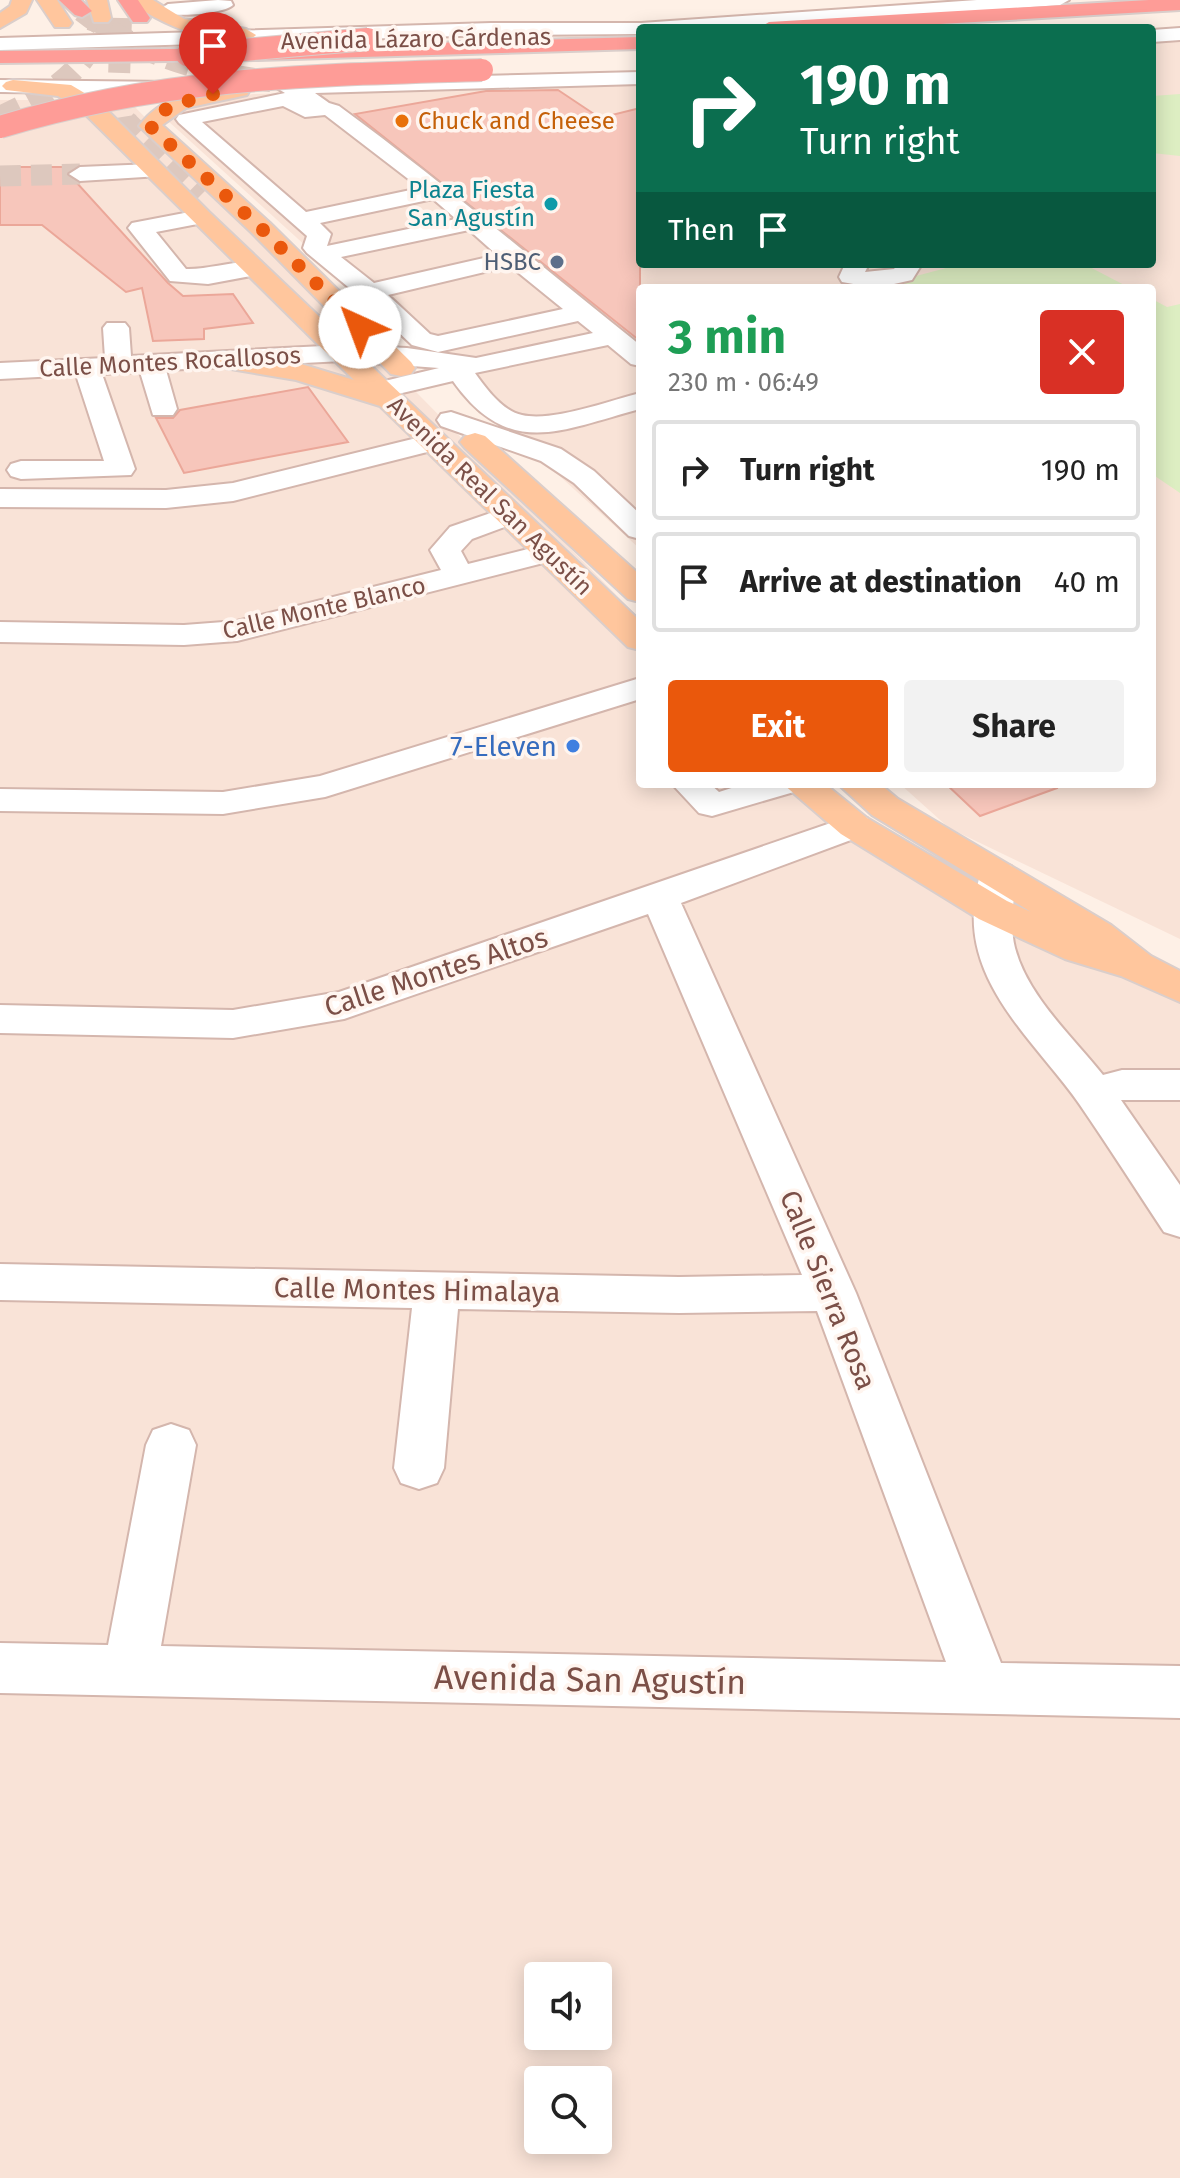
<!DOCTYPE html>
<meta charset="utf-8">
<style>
:root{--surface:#fff;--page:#f2f2f2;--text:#222;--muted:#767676;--line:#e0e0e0;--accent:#ea580c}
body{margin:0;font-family:"Fira Sans",sans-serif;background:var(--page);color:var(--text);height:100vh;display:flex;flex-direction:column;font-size:30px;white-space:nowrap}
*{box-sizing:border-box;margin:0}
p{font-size:26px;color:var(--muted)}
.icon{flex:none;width:44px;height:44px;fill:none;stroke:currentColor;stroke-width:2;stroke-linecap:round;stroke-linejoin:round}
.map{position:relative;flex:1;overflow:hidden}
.panel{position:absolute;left:636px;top:284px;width:520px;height:504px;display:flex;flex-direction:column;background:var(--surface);border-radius:8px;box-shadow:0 4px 20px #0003}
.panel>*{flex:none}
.hud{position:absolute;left:636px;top:24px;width:520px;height:244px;border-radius:8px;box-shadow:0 4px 20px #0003;background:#0b6e4f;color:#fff;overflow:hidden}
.fabs{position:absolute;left:524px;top:1962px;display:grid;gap:16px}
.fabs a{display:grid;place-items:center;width:88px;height:88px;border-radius:8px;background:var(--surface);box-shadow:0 4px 20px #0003;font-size:40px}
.pin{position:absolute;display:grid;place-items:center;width:68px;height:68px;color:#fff;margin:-82px -34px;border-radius:50% 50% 50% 0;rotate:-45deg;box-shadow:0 0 8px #0007}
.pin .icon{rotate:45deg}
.me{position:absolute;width:88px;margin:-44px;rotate:317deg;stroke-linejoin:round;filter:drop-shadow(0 0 6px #0008)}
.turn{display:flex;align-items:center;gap:28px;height:168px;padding:0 32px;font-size:36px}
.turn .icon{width:104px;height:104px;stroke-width:2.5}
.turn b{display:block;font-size:56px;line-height:68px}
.then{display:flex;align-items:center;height:76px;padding:0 32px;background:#0003;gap:16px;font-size:30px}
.round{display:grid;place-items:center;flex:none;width:84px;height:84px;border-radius:8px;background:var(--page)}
.head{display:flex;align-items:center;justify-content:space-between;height:136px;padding:0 32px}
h1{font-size:48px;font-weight:700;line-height:60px;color:#1e9e55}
.button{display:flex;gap:16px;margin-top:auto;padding:16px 32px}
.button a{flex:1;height:92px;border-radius:8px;background:var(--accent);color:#fff;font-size:32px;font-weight:700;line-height:92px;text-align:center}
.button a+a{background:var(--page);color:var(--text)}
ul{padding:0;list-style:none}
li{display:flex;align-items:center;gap:24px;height:100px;margin:0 16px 12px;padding:0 16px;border:4px solid var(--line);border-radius:8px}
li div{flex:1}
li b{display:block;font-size:30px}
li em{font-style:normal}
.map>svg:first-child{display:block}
.residential{fill:#f9e3d7;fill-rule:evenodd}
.green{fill:#ddeec2}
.building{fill:#f7c6bb;stroke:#eba799;stroke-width:2}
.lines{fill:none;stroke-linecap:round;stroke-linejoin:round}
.minor-tunnel{stroke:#ddc8be;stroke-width:21;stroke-dasharray:21 10;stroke-linecap:butt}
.major-tunnel{stroke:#ddc8be;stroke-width:22;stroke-dasharray:22 11;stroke-linecap:butt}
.highway-tunnel{stroke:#ddc8be;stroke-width:22;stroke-dasharray:22 11;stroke-linecap:butt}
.minor-casing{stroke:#d4b6ad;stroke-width:4}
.major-casing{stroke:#dacecb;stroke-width:4}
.highway-casing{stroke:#dacecb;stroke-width:4}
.minor{fill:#fff;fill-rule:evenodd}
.major{fill:#ffc69d;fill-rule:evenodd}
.highway{fill:#fe9c97;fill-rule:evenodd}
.highway-bridge-casing{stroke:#dacecb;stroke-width:24;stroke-linecap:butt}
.highway-bridge{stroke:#fe9c97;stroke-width:22}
.route{stroke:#ea580c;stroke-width:14;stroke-dasharray:0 25.2}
.food-dot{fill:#e8710a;stroke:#fff5ef;stroke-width:3}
.culture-dot{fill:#0f9aa8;stroke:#fff5ef;stroke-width:3}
.service-dot{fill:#5c6f8a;stroke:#fff5ef;stroke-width:3}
.shop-dot{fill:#3f7fe0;stroke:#fff5ef;stroke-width:3}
.labels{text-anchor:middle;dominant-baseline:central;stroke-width:7;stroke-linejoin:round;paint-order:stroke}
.far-street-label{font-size:24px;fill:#7b4f47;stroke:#fff5ef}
.far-food-label{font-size:24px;fill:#c56008;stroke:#fff5ef;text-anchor:start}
.far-culture-label{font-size:24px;fill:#0d838f;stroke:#fff5ef;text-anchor:end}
.far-service-label{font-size:24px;fill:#4e5e75;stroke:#fff5ef;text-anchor:end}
.shop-label{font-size:28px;fill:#366cbe;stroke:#fff5ef;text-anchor:end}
.street-label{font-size:28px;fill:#7b4f47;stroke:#fff5ef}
.near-street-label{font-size:34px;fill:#7b4f47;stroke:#fff5ef}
</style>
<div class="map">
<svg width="1180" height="2178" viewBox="0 0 1180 2178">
<rect width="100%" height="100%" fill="#fef0e6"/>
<path class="residential" d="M1180 40V939L949 828 900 784H1152V288H640V549L168 121 189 105 253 94 500 89 640 81V264H1152V42Z
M0 100H128L640 619V784H802L827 810 1180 979V2178H0ZM538 1976H598V2036H538ZM538 2080H598V2140H538Z"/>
<path class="green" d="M1180 94V156L1152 153V96Z
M961 264H1084L1130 288 875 287Z
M1152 299 1167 307 1180 304V493L1152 474Z"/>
<path class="building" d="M558 90 600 118 640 108V341L355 114 486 91Z
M0 167H75L66 173 67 177 77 183 168 283 183 296 233 294 253 323 204 329V339L153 341 142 288 126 292 42 225H0Z
M308 387 348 442 184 473 156 418H173L180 410Z
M946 784H1056L1057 788 980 816Z"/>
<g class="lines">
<path class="minor-tunnel" d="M0 176 80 174"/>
<path class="major-tunnel" d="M121 18 119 78 126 121 201 195
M0 117C45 96 92 71 101 18"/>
<path class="highway-tunnel" d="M82 11C138 55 201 73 271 81"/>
<g class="minor-casing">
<path id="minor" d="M218 0 231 1 233 5C224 14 168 19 159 10L168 4Z
M977 0H1069L1060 5 726 28H640V34L491 35 0 50V38L491 23H641Z
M1180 28V40L1152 42V30Z
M640 72V84L315 93 329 103 339 106C443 182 539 265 640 345V366L631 364 608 345 475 373C486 388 502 411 522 415 553 422 608 401 640 393V409C561 430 509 460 453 381L381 398 372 396 368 390 372 384 439 368 343 361 166 370 177 409 173 415H153L140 372 102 374 135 469 131 475 21 479 11 476 7 470 11 464 21 461H104L76 375 0 379V363L105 358 103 328 107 323H125L129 328 131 356 343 345 407 348 476 358 593 333 578 321 438 352 412 345 375 310 364 308 352 293 353 291 307 253 303 248 307 236 179 123 176 119 179 115 285 93 275 87 285 81ZM283 106 305 117 325 115 420 188 306 212 202 122ZM433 199 456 219 327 246 331 234 320 223ZM469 230 497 255 374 283 341 257ZM510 266 563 309 438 336 430 334 388 295Z
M0 80 171 82 181 88 171 94 0 92Z
M152 164 160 166 163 171 160 176 80 181 69 174 80 167Z
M200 210 208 212 212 217 208 222 156 232 186 269C210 270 239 258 262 264L265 269 262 274 208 284 170 281 128 228 132 223Z
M845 264H869L865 272 894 269 898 264H922L912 280 876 288 842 282 839 277Z
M451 412 561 449 594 471 640 514V539L629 536 574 483 541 461 441 426 437 420 441 414Z
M433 434 443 436 447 442 443 448 233 501 166 508 0 507V489L166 490 233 483Z
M508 507 518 510 523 516 518 522 472 539 461 551 468 564 548 544 559 547 563 553 559 559 237 641 184 645 0 642V622L184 625 237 621 441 570 430 550 450 527Z
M640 678V699L325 797 223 814 0 811V789L223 792 320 776Z
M672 784H710L719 792 744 784H799L794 792 712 816 699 813Z
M854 815 867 818 872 826 867 834 681 903 856 1293 1001 1663 1180 1666V1718L0 1693V1643L108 1645 146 1445 153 1430 171 1424 189 1430 196 1445 161 1646 946 1662 817 1311 679 1313 458 1309 444 1468 437 1483 419 1489 401 1483 394 1468 412 1308 0 1300V1264L679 1277 802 1275 648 914 344 1019 233 1038 0 1033V1005L233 1010 339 992Z
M998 862 1011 866 1017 874C1014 898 1009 925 1015 948 1028 997 1073 1037 1103 1075L1122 1070H1180V1100H1121L1180 1185V1237L1164 1232C1136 1190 1109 1147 1080 1105 1037 1043 963 984 975 900 977 888 978 876 985 866Z"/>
</g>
<g class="major-casing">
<path id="major" d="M12 0H32L26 13 0 28V13L10 6Z
M37 0H57L72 23 69 27H55Z
M87 0H107L111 18 108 22H94Z
M131 0H153L184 19 246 29 256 35C236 56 148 21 131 0Z
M13 80 71 85 98 101 209 212 640 621V650L628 647 380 406 296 380 213 366 209 360 213 354 223 352 301 364 354 380 82 111 58 96 6 90 2 86 6 82Z
M239 84 250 90 247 95 186 108 162 125 270 223 411 362 415 368 411 374 401 376 391 374 252 233 139 126C163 93 202 90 239 84Z
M475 433 485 436 640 575V602L628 599 465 448 460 442 465 436Z
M783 784H825L867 818 1007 901 1031 912 872 815 838 784H880L898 799 1111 925 1151 956 1180 971V1002L1121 976 1065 959 979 919 841 834Z"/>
</g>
<g class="highway-casing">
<path id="highway" d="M59 0H81L92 11 82 17 75 15Z
M118 0H138L150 18 147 22H133Z
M1149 0H1180V10L870 28H759L769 22Z
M640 37V49L258 60 0 63V51L258 48Z"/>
</g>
<use href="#minor" class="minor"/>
<use href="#major" class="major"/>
<use href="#highway" class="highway"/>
<g class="highway-bridge-casing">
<path id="highway-bridge" d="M187 55 368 39
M0 127C164 77 313 75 482 70"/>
</g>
<use href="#highway-bridge" class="highway-bridge"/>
</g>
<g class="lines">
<path class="route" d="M213 94 169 106 150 126 261 228 360 327"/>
</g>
<circle class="food-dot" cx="402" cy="121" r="8"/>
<circle class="culture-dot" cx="551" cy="204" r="8"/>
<circle class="service-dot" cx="557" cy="262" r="8"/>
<circle class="shop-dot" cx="573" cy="746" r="8"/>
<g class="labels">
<g class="far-street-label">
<text transform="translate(416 39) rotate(-1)">Avenida Lázaro Cárdenas</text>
<text transform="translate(170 362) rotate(-3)">Calle Montes Rocallosos</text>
<text transform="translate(490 496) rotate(44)">Avenida Real San Agustín</text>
<text transform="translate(324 608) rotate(-13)">Calle Monte Blanco</text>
</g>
<g class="far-food-label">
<text x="418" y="121">Chuck and Cheese</text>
</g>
<g class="far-culture-label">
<text x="535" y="190">Plaza Fiesta<tspan x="535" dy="28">San Agustín</tspan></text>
</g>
<g class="far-service-label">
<text x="541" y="262">HSBC</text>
</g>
<g class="shop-label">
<text x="557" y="746">7-Eleven</text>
</g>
<g class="street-label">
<text transform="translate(436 972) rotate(-18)">Calle Montes Altos</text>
<text transform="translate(417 1290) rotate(1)">Calle Montes Himalaya</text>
<text transform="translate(828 1290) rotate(68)">Calle Sierra Rosa</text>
</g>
<g class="near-street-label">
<text transform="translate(590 1680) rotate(1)">Avenida San Agustín</text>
</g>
</g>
</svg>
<div class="fabs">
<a><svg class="icon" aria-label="sound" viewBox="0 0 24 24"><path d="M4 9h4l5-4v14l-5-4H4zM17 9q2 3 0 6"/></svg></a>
<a><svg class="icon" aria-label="search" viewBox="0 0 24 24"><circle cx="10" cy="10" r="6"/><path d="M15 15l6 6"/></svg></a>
</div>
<div class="pin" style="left:213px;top:94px;background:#d93025"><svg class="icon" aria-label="arrive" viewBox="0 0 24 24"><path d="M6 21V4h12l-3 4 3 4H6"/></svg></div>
<svg class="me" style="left:360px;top:327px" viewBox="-20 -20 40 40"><circle r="19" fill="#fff"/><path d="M0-13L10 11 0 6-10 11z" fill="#ea580c"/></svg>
<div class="hud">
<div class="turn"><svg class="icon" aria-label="right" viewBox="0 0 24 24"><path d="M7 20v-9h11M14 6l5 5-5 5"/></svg><div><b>190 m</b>Turn right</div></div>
<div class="then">Then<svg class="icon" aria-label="arrive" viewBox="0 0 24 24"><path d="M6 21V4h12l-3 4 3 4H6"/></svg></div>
</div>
<section class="panel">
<div class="head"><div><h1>3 min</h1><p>230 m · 06:49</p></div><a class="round" style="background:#d93025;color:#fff"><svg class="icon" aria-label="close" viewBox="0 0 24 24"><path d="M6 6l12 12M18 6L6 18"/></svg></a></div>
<ul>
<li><svg class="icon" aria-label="right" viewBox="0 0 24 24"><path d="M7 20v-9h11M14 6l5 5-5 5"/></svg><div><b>Turn right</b></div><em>190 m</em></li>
<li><svg class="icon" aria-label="arrive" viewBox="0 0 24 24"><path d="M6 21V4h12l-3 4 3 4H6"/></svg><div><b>Arrive at destination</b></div><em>40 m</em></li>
</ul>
<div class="button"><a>Exit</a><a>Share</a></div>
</section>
</div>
